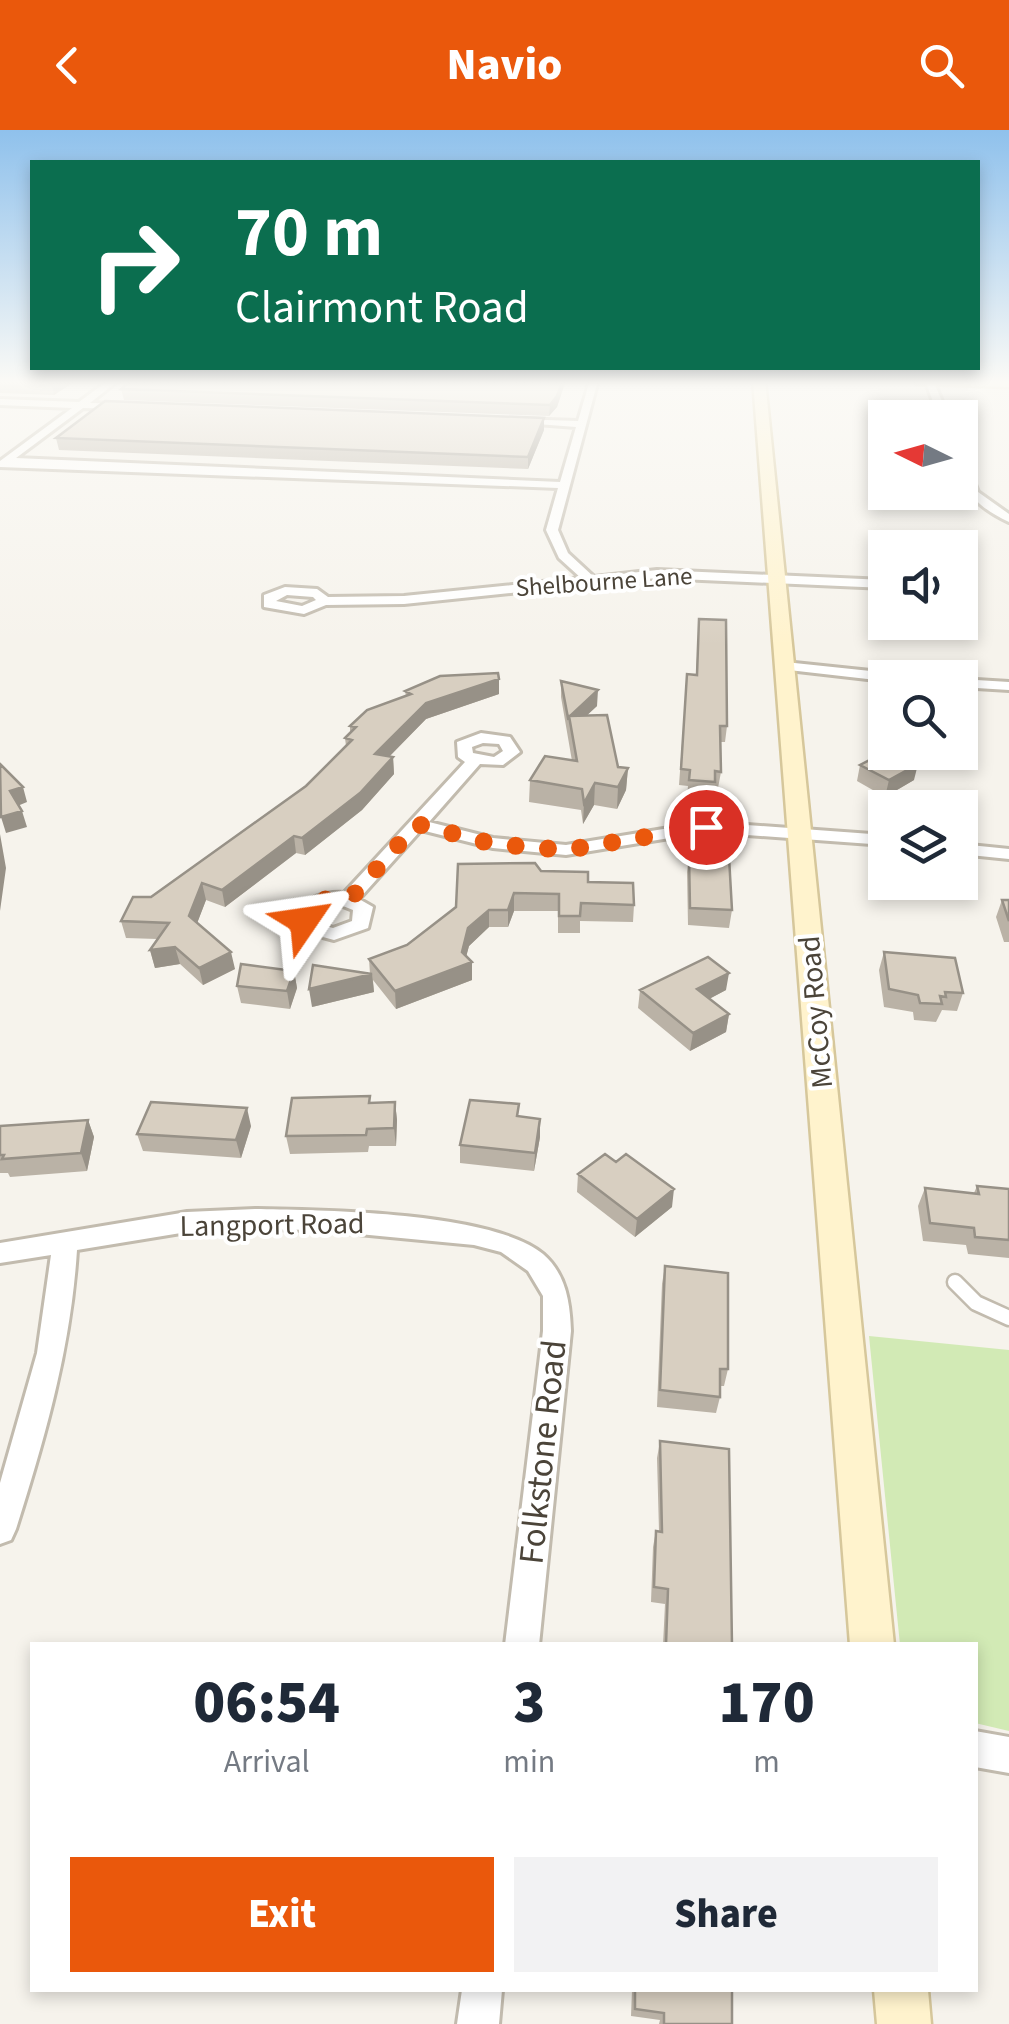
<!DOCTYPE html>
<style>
:root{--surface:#fff;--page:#f2f2f3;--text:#1f2937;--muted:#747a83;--accent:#ea580c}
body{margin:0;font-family:"Source Sans 3",sans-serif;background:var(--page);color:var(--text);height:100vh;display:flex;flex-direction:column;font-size:38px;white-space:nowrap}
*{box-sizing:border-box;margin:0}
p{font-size:32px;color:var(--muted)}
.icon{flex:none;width:55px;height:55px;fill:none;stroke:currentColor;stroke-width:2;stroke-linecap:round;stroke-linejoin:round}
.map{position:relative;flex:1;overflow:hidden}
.sheet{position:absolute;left:30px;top:1512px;width:948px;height:350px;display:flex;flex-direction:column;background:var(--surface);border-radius:0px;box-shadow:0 5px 15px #0003}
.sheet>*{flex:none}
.hud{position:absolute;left:30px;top:30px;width:950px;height:210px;border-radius:0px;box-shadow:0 5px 15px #0003;background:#0b6e4f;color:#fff;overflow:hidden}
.needle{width:65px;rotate:275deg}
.tools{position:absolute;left:868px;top:270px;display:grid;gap:20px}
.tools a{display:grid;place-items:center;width:110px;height:110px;border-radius:0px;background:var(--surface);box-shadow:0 5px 15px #0003;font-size:50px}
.pin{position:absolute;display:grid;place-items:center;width:85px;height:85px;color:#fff;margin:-42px;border:5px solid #fff;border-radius:50%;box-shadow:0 2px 10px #0007}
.me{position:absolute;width:110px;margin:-55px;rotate:58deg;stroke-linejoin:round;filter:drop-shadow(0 0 8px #0008)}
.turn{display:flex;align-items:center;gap:35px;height:210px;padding:0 40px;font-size:45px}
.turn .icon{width:130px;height:130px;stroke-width:2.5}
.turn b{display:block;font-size:70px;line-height:85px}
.eta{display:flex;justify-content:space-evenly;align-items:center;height:170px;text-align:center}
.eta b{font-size:60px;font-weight:800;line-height:70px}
.cta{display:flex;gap:20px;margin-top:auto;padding:20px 40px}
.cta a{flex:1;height:115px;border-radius:0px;background:var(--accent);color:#fff;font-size:40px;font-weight:800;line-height:115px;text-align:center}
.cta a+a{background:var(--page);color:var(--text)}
header{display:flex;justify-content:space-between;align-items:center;height:130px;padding:0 40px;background:var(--accent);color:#fff;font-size:45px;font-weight:800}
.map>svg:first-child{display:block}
.green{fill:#d2eab5}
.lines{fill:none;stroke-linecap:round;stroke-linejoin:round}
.lane-casing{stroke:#c2bbae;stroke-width:19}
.street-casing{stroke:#c2bbae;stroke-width:6}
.secondary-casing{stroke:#d6c79b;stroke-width:5}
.lane{stroke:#fff;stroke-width:14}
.street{fill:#fff;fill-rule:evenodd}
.secondary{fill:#fff3cd;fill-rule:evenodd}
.wall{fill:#bab2a6}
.shaded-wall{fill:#979187}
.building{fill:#d8cfc1;stroke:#979187;stroke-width:2.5}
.route{stroke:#ea580c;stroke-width:18;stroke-dasharray:0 32.4}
.labels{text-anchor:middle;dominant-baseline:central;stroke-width:8;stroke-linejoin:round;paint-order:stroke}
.far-street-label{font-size:25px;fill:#4b4439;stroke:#fff}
.street-label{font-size:30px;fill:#4b4439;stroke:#fff}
.near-street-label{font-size:35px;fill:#4b4439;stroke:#fff}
</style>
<header><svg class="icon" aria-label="back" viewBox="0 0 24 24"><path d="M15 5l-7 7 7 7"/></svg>Navio<svg class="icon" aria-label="search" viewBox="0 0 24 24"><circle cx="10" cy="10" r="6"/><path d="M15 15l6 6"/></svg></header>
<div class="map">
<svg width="1009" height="1894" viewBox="0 0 1009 1894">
<rect width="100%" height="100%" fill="#f6f3ec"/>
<path class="green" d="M869 1206 1009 1220V1601L975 1593V1515H900Z"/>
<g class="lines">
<g class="lane-casing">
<path id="lane" d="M955 1152 976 1173 1009 1188"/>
</g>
<g class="street-casing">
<path id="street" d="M109 250H119L90 273 129 274 132 279 83 278 16 328 560 352 576 297 511 292 516 289 578 291 590 250H598L558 400 568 423 594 447 657 440 885 450V458L657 448 404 474 326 475 304 484 264 477V465L285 457 317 459 328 467 404 466 581 448 559 428 546 400 558 358 0 337V331L72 278 0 275V269L79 272ZM287 465 313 467 316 470 302 476 276 471Z
M925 250H933L949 288H939Z
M960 327 965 330 978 362 1009 384V392C979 378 960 361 960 327Z
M785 532 899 544 906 548H885V551L780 539V533Z
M960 549 1009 552V560L960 557Z
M481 603 510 607 520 622 503 635 480 634 429 692 493 708 566 715 706 692 885 705V715L706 702 566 725 493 718 421 700 359 769 373 777 368 798 334 810 301 801 297 780C309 767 326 762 344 763L465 632 458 627 457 612ZM483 613 499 614 503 621 494 627 473 623 472 617ZM338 774 353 780 352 791 333 798 318 794 317 782Z
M960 714 1009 719V729L960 724Z
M255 1079C324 1080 492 1082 543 1124 566 1144 570 1172 571 1201L539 1515H505L543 1201V1166L528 1141 501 1122 474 1115 317 1100 255 1099 187 1102 77 1120C71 1217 45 1308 16 1399L11 1410 0 1414V1353L37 1223 51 1125 0 1133V1113L187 1082Z
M975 1601 1009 1607V1643L975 1637Z
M462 1860H502L499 1894H457Z"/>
</g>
<g class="secondary-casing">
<path id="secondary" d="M753 250H765L894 1515H850Z
M911 250H1009V257L917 254Z
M874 1860H928L931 1894H877Z"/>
</g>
<use href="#lane" class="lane"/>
<use href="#street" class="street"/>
<use href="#secondary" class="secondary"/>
</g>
<path class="wall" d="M0 250H77L54 265 0 263Z
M566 250 557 277 549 286 124 270 121 259Z
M544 300 528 339 59 320 56 308Z
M699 489 727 596 725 612H721V642L718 658H714L713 668 687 667 688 656 679 655 687 544 696 545Z
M561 551 597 576 586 586 618 637 628 638 626 660 617 679 594 675 583 694 581 680 529 672 530 650 572 631 561 567Z
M405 561 499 564 426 589 389 627H393L394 644 362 680 305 725 296 723 225 777 206 770 197 793 235 839 203 855 180 834 155 838 150 820 157 809 126 808 121 791 151 767 306 656 346 616 345 608 350 603V596L406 566Z
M860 635 914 650 885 667 857 651Z
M689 725 732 780 729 798 688 795 687 742Z
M541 741 588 752 634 775 633 792 580 791V803H558V781H514L508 797H489L469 816 466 826 472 850 396 879 373 850 374 862 312 877 370 844 369 829 407 815Z
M1002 770H1009V812H1004L996 787Z
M884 822 963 863 957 881 942 880 936 892 914 890 913 882 884 877 879 840Z
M294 841 297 858 290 879 241 873 237 856Z
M640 860H726L709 869 729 884 726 902 690 921 638 878Z
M395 972 397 990 396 1016H369L368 1022 290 1024 286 1006Z
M519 987 540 989V1007L534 1041 460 1033V1015Z
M88 990 94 1007 87 1041 10 1047 8 1043H0V996Z
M251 996 241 1028 143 1021 137 1004Z
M578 1044 672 1077 635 1107 577 1062Z
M977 1056 1009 1059V1128L968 1124 966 1115 923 1111 918 1076 925 1058 974 1063Z
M665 1136 728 1239 724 1256H720V1267L716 1283 657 1277 662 1154Z
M660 1311 732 1515H663L665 1474 651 1472 653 1417 656 1401H659L657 1328Z
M632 1860H732V1894H659L660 1890 631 1886Z"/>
<path class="shaded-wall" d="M58 250H77L54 265 52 254Z
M563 250H566L557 277 549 286 550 275Z
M544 288V300L528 339V327Z
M499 549V564L426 589 376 640 375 624 426 573Z
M598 560 597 576 571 600 569 587Z
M393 627 394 644 362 680 305 725 302 708Z
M918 634 914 650 885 667 889 650Z
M628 638 626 660 617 679 618 657Z
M595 653 594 675 583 694 584 673Z
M23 657 27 672 15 677 10 661Z
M22 681 27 697 6 703 1 687Z
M0 704 6 738 0 781Z
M294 706 296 723 225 777 222 760Z
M202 753 206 770 193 804 189 786Z
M514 763V781L508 797V780Z
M489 780V797L469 816 464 835 472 832V850L396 879 395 861 462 822 468 798Z
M175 817 180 834 155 838 150 820Z
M231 822 235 839 203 855 199 838Z
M294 841 297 858 290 879 287 861Z
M729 843 726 860 694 877 697 859Z
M372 844 374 862 312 877 309 859Z
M729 884 726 902 690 921 693 903Z
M395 972 397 990 396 1016 394 998Z
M247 978 251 996 241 1028 236 1010Z
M540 989V1007L534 1041 535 1023Z
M88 990 94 1007 87 1041 81 1023Z
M674 1059 672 1077 635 1107 637 1089Z"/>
<path class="building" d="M0 250H58L52 254 0 252Z
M132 250H563L557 266 550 275 121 259Z
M105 271 544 288 528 327 56 308Z
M699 489 726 490 727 596H720L721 642 715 641V652L689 650 690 640 681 639 687 544 697 545Z
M498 543 499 549 426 573 375 624 393 627 360 663 302 708 294 706 222 760 202 753 189 786 231 822 199 838 175 817 150 820 169 793 121 791 133 767H151L306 656 352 610 345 608 356 597 350 596 367 580 411 564 405 561 440 546Z
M561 551 598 560 568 588Z
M607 585 618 637 628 638 618 657 595 653 584 673 582 659 530 650 545 626 577 631 569 586Z
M885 622H893L918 634 889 650 860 635Z
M0 634 23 657 10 661 22 681 1 687Z
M689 725 729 727 732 780 690 778Z
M535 733 541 741 588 742V752L633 753 634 775 581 773 580 786H559V764L514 763 508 780H489L468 798 462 822 472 832 395 861 369 829 407 815 456 777 458 734Z
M1002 770H1009V791Z
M884 822 955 828 963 863 945 862 946 867 940 866 942 874 920 873 918 865 889 859Z
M708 827 729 843 697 859 729 884 693 903 640 860Z
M241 834 294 841 287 861 237 856Z
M313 835 372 844 309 859Z
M370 966 369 973 395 972 394 998 367 999 366 1005 286 1006 292 968Z
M470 970 519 974 517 986 540 989 535 1023 460 1015Z
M151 972 247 978 236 1010 137 1004Z
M88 990 81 1023 2 1029 4 1025H0V996Z
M605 1024 616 1032 626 1024 674 1059 637 1089 578 1044Z
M977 1056 1009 1059V1110L975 1107 974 1098 930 1093 925 1058 979 1064Z
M665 1136 728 1143V1239H720V1267L660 1260Z
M660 1311 729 1319 732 1515H666L668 1459 654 1457 656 1401 662 1402Z
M635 1860H732V1894H664V1883L635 1879Z"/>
<linearGradient id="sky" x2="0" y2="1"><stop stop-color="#8fc1ec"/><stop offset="0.49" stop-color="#fbfaf6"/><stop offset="1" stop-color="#fbfaf6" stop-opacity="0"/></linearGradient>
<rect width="1009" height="515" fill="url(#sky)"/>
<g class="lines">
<path class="route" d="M304 791 313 774 330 768 350 769 417 694 493 714 566 720 706 697"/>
</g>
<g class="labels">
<g class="far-street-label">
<text transform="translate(604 452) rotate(-4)">Shelbourne Lane</text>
</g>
<g class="street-label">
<text transform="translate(816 882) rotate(-95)">McCoy Road</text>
<text transform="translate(272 1095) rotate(-1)">Langport Road</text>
</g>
<g class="near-street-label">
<text transform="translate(543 1322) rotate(-84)">Folkstone Road</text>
</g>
</g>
</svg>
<div class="tools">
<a><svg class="needle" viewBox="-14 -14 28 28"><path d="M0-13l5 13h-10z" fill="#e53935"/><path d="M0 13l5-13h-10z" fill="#747a83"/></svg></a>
<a><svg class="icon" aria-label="sound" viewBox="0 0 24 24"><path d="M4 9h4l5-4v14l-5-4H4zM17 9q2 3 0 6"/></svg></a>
<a><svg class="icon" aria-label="search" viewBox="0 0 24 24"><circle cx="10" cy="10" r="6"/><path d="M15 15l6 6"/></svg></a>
<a><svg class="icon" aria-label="layers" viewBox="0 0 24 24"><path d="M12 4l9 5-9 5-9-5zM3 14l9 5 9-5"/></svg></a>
</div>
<div class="pin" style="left:706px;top:697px;background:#d93025"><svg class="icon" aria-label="arrive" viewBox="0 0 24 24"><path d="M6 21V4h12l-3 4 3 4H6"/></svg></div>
<svg class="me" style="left:304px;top:791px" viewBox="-20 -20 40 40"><path d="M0-17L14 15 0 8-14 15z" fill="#ea580c" stroke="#fff" stroke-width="4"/></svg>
<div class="hud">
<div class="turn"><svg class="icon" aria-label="right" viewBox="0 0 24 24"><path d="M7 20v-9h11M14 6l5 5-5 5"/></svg><div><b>70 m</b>Clairmont Road</div></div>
</div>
<section class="sheet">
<div class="eta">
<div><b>06:54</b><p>Arrival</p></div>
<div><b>3</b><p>min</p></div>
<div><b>170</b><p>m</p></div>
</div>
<div class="cta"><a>Exit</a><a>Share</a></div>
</section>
</div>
